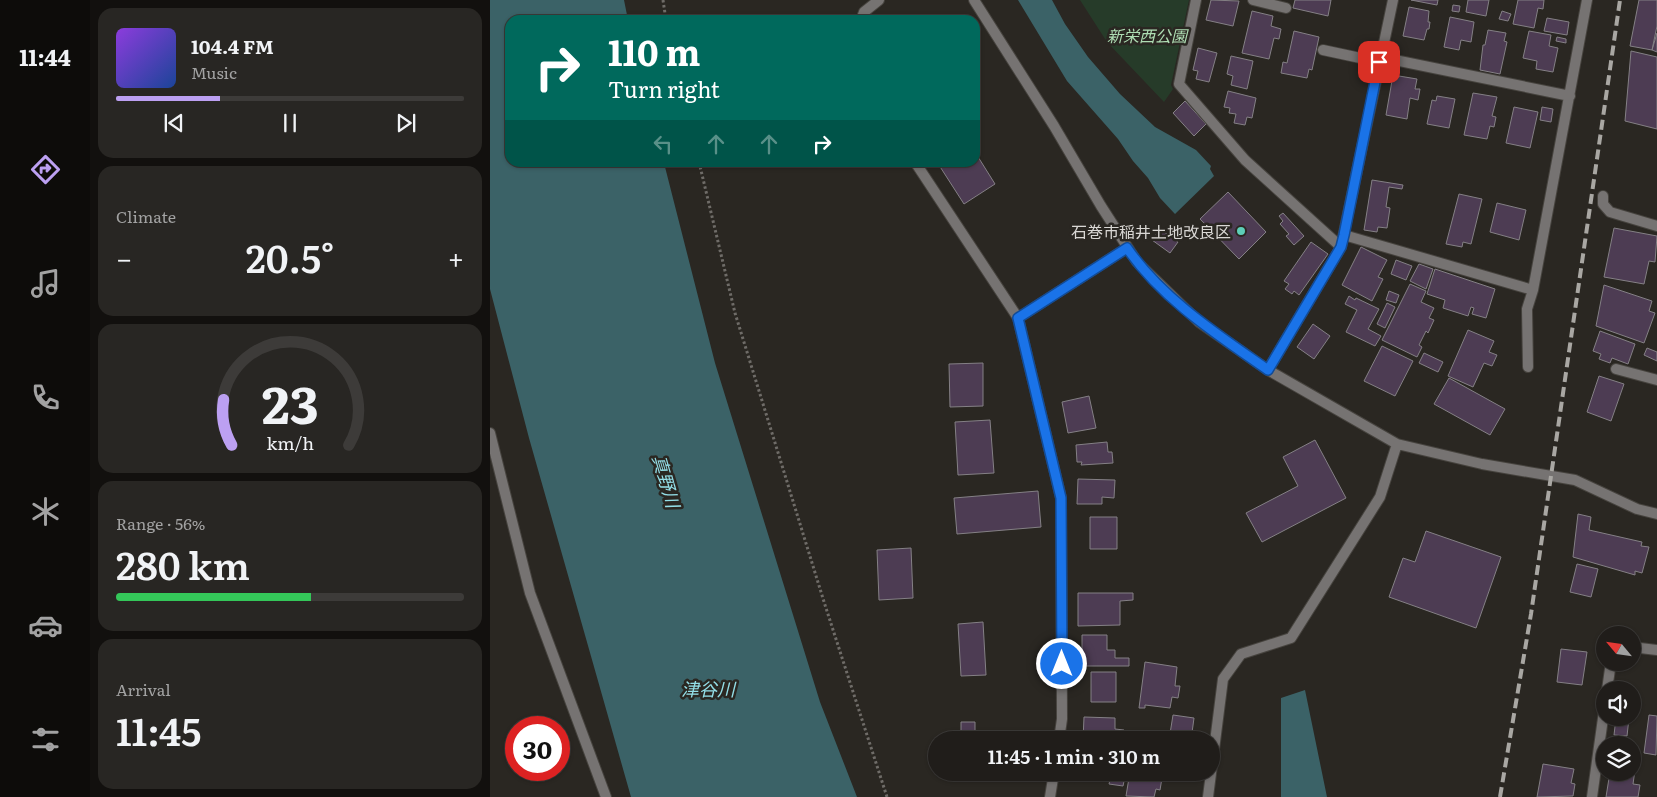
<!DOCTYPE html>
<html lang="en">
<head>
<meta charset="utf-8">
<style>
	body { margin:0; font-family:Literata,"Noto Sans JP",serif; background:#282623; color:#f1f3f6; height:100vh; display:flex; flex-direction:column; font-size:19px; white-space:nowrap }
	* { box-sizing:border-box; margin:0 }
	p { font-size:16px; color:#a2a2a2 }
	.icon { flex:none; width:28px; height:28px; fill:none; stroke:currentColor; stroke-width:2; stroke-linecap:round; stroke-linejoin:round }
	.map { position:relative; flex:1; overflow:hidden }
	.drawer { display:flex; flex-direction:column; gap:8px; padding:8px; background:#12100e; width:400px }
	.drawer>* { flex:none }
	.banner { position:absolute; left:15px; top:15px; width:475px; height:152px; border-radius:15px; box-shadow:0 1px 4px #0004,0 0 0 1px #3d3b39; background:#00695c; color:#fff; overflow:hidden }
	.needle { width:32px; rotate:299deg }
	.tools { position:absolute; left:1106px; top:626px; display:grid; gap:10px }
	.tools a { display:grid; place-items:center; width:45px; height:45px; border-radius:50%; background:#201d1a; box-shadow:0 1px 4px #0004,0 0 0 1px #3d3b39; font-size:25px }
	.speed { position:absolute; left:15px; top:716px; display:flex; gap:10px; font-size:25px; font-weight:700; text-align:center }
	.speed>* { display:grid; place-content:center; width:65px; height:65px; border-radius:50%; background:#201d1a; box-shadow:0 1px 4px #0004,0 0 0 1px #3d3b39; line-height:1 }
	.speed .limit { border:8px solid #d22; background:#fff; color:#111 }
	.pin { position:absolute; display:grid; place-items:center; width:42px; height:42px; color:#fff; margin:-21px; border-radius:10px; box-shadow:0 2px 8px #0006 }
	.me { position:absolute; width:55px; margin:-28px; rotate:0deg; stroke-linejoin:round; filter:drop-shadow(0 0 4px #0008) }
	.turn { display:flex; align-items:center; gap:18px; height:105px; padding:0 20px; font-size:22px }
	.turn .icon { width:65px; height:65px; stroke-width:2.5 }
	.turn b { display:block; font-size:35px; line-height:42px }
	.lanes { display:flex; align-items:center; height:48px; padding:0 20px; background:#0003; justify-content:center; gap:25px; direction:ltr }
	.lanes .off { opacity:.35 }
	.big { font-size:38px; font-weight:600; line-height:1.1 }
	.drawer .tile { flex:1; display:flex; flex-direction:column; justify-content:center; gap:8px; min-width:0; padding:0 18px; border-radius:15px; background:#282623 }
	.drawer .dial { align-items:center; gap:0 }
	.dial svg { height:130px; overflow:visible; fill:none; stroke:#3d3b39; stroke-width:7; stroke-linecap:round; text-anchor:middle }
	.dial text { fill:#f1f3f6; stroke:none }
	.song { display:flex; align-items:center; gap:15px }
	.cover { width:60px; height:60px; border-radius:8px; background:linear-gradient(135deg,hsl(270 70% 55%),hsl(220 70% 35%)) }
	.played { height:5px; border-radius:2px; background:linear-gradient(90deg,#bca0f2 30%,#3d3b39 30%) }
	.keys { display:flex; justify-content:space-around; direction:ltr }
	.heat { display:flex; justify-content:space-between; align-items:center; font-size:28px; direction:ltr }
	.charge { height:8px; border-radius:4px; background:linear-gradient(90deg,#34c759 56%,#3d3b39 0) }
	.trip { position:absolute; left:438px; top:731px; width:292px; height:50px; border-radius:25px; background:#201d1a; box-shadow:0 1px 4px #0004,0 0 0 1px #3d3b39; font-weight:600; line-height:50px; text-align:center }
	main { display:flex; flex:1; min-height:0 }
	.tab-bar { display:flex; flex-direction:column; width:90px; justify-content:space-around; align-items:center; background:#0d0c0a; color:#a2a2a2 }
	.tab-bar .icon { width:35px; height:35px }
	.tab-bar .current { color:#bca0f2 }
	.tab-bar b { font-size:22px; color:#f1f3f6 }
	.map>svg:first-child { display:block }
	.green { fill:#263b29 }
	.water { fill:#3b6267 }
	.building { fill:#4d3c53; stroke:#848085 }
	.lines { fill:none; stroke-linecap:round; stroke-linejoin:round }
	.lane-casing { stroke:#46433e; stroke-width:12 }
	.street-casing { stroke:#46433e; stroke-width:12 }
	.path { stroke:#6f6c68; stroke-width:3; stroke-dasharray:2.5 2.5; stroke-linecap:butt }
	.lane { stroke:#767372; stroke-width:10 }
	.street { stroke:#767372; stroke-width:10 }
	.rail { stroke:#a9a7a3; stroke-width:4; stroke-dasharray:10 5; stroke-linecap:butt }
	.route-casing { stroke:#114b97; stroke-width:12 }
	.route { stroke:#1a73e8; stroke-width:9 }
	.poi-dot { fill:#5dceb8; stroke:#2a2722; stroke-width:2 }
	.labels { text-anchor:middle; dominant-baseline:central; stroke-width:5; stroke-linejoin:round; paint-order:stroke }
	.park-label { font-size:16px; font-style:italic; fill:#aeddb3; stroke:#2a2722 }
	.poi-label { font-size:16px; fill:#d9d7d4; stroke:#2a2722; text-anchor:end }
	.water-label { font-size:18px; font-style:italic; fill:#93dee7; stroke:#2a2722 }
</style>
</head>
<body>
<main>
<nav class="tab-bar">
<b>11:44</b>
<svg class="icon current" aria-label="directions" viewBox="0 0 24 24"><path d="M12 3l9 9-9 9-9-9zM9 14v-3h6M13 9l2 2-2 2"/></svg>
<svg class="icon" aria-label="music" viewBox="0 0 24 24"><path d="M9 18V5l10-2v13"/><circle cx="6" cy="18" r="3"/><circle cx="16" cy="16" r="3"/></svg>
<svg class="icon" aria-label="phone" viewBox="0 0 24 24"><path d="M5 4h4l2 5-3 2q2 4 5 5l2-3 5 2v4C11 20 4 13 5 4z"/></svg>
<svg class="icon" aria-label="climate" viewBox="0 0 24 24"><path d="M12 3v18M4 7l16 10M4 17L20 7"/></svg>
<svg class="icon" aria-label="car" viewBox="0 0 24 24"><path d="M5 17H2v-5l4-1 3-4h7l3 4 3 1v5h-3M9 17h6M6 11h13"/><circle cx="7" cy="17" r="2"/><circle cx="17" cy="17" r="2"/></svg>
<svg class="icon" aria-label="filters" viewBox="0 0 24 24"><path d="M4 7h16M4 17h16"/><circle cx="9" cy="7" r="2"/><circle cx="15" cy="17" r="2"/></svg>
</nav>
<section class="drawer">
<div class="tile">
<div class="song"><i class="cover"></i><div><b>104.4 FM</b><p>Music</p></div></div>
<div class="played"></div>
<div class="keys"><svg class="icon" aria-label="previous" viewBox="0 0 24 24"><path d="M18 5L8 12l10 7zM5 5v14"/></svg><svg class="icon" aria-label="pause" viewBox="0 0 24 24"><path d="M8 5v14M16 5v14"/></svg><svg class="icon" aria-label="next" viewBox="0 0 24 24"><path d="M6 5l10 7-10 7zM19 5v14"/></svg></div>
</div>
<div class="tile"><p>Climate</p>
<div class="heat"><a>−</a><b class="big">20.5°</b><a>+</a></div>
</div>
<div class="tile dial"><svg viewBox="0 0 100 80">
<path d="M14 69A42 42 0 1 1 86 69"/>
<path d="M14 69A42 42 0 0 1 9 41" stroke="#bca0f2"/>
<text x="50" y="56" font-size="32" font-weight="700">23</text>
<text x="50" y="72" font-size="11">km/h</text>
</svg></div>
<div class="tile"><p>Range · 56%</p><b class="big">280 km</b><div class="charge"></div></div>
<div class="tile"><p>Arrival</p><b class="big">11:45</b></div>
</section>
<div class="map">
<svg width="1167" height="797" viewBox="0 0 1167 797">
	<rect width="100%" height="100%" fill="#2a2722"/>
	<path class="green" d="M590 0H699L681 85 683 89 674 102 617 42Z"/>
	<path class="water" d="M0 0H134L138 20H20V162L174 163 225 363 330 702 367 797H141L39 438 0 289Z
		M528 0H562L575 24 598 57 630 94 665 127 706 150 721 166 720 169 724 176 685 214 670 198 658 178 643 161 628 139 577 81Z
		M815 690 837 797H791V698Z"/>
	<path class="building" d="M721 0 749 1 743 26 716 20Z
		M805 0H841L838 16 803 8Z
		M921 0H948L947 5Z
		M978 0H999L996 16 976 12Z
		M1028 0H1054L1053 9 1048 8 1044 28 1023 24Z
		M1149 0H1167V26L1162 50 1140 46Z
		M963 5 970 6 969 12 962 11Z
		M919 7 939 11 938 22H940L939 29H937L934 40 913 36Z
		M762 11 783 16 781 26 791 29 789 39 784 38 779 59 752 53Z
		M1012 11 1021 14 1018 21 1009 19Z
		M960 17 984 22 981 42 971 40 969 50 954 47Z
		M1057 18 1079 22 1077 35 1054 31Z
		M998 30 1016 33 1014 41 1017 42 1010 74 990 70 993 45H995Z
		M804 31 829 37 822 70 819 69 817 78 791 73 793 62 797 63Z
		M1039 31 1061 35 1059 46 1068 48 1063 72 1046 69 1047 61 1033 58Z
		M1167 33V52L1162 50Z
		M1067 37 1076 39V43L1066 41Z
		M708 48 727 53 719 82 706 79 708 71 703 70Z
		M1141 51 1167 57V129L1135 121Z
		M741 56 763 61 757 89 741 85 743 76 737 74Z
		M903 75 927 79 925 89H930L928 100 920 98 917 119 896 115Z
		M738 91 766 98 762 118 757 117 755 125 744 123 746 114 739 113 740 108 734 107Z
		M983 93 1007 97 1002 116 1006 117 1004 127 1000 126 997 139 974 135Z
		M947 96 965 99 959 128 937 124 942 100 946 101Z
		M695 101 716 124 704 136 683 113Z
		M1024 107 1048 112 1040 148 1016 143Z
		M1052 107 1063 109 1061 122 1050 120Z
		M485 152 505 184 474 204 447 162H485Z
		M882 180 913 185 912 189 899 187 896 207 900 208 897 228 888 227 887 232 874 230Z
		M738 192 776 232 749 259 710 219Z
		M969 194 992 199 981 244 973 242 972 247 956 244Z
		M1007 203 1036 210 1029 240 1000 232Z
		M793 213 814 236 804 245 796 236 799 234 790 224 793 221 789 216Z
		M1124 228 1167 236 1165 262 1159 261 1154 284 1114 277Z
		M670 229 688 242 680 253 662 240Z
		M821 242 838 254 809 295 804 291 802 294 795 289 799 284 794 281Z
		M871 247 897 260 888 277 893 279 882 301 852 285Z
		M906 260 922 266 916 280 901 274Z
		M929 264 943 269 936 289 920 281Z
		M945 269 1005 289 996 318 982 314 984 308 981 307 978 316 953 308 955 300 937 294Z
		M920 284 936 291 931 302 944 308 939 318 944 320 938 333 936 331 929 345 932 347 927 357 892 340Z
		M1114 285 1162 301 1159 311 1165 313 1154 343 1106 326Z
		M899 291 909 295 906 303 896 300Z
		M859 296 865 300 866 298 889 309 878 329 891 336 885 346 856 332 867 310 855 304Z
		M897 303 905 307 895 328 887 324Z
		M823 324 840 336 824 359 807 347Z
		M978 330 1004 341 999 352 1007 355 1002 366 994 363 983 387 958 376Z
		M1110 331 1145 344 1138 364 1122 358 1120 363 1109 359 1111 354 1103 351Z
		M892 346 923 361 905 396 874 381Z
		M1157 348 1167 352V361L1154 355Z
		M934 353 953 362 948 372 929 363Z
		M493 363V406L460 407 459 364Z
		M1109 376 1134 384 1121 421 1097 412Z
		M959 378 1015 409 1000 435 944 404Z
		M599 396 606 428 578 433 572 402Z
		M500 420 504 473 468 475 465 422Z
		M825 440 856 498 772 542 756 513 808 486 793 457Z
		M617 442 618 452H622L623 463 591 465 592 462H587L586 445Z
		M588 479 625 480 624 498 612 497V504H587Z
		M548 491 551 527 467 534 464 498Z
		M1088 514 1101 517 1099 530 1152 542 1151 546 1159 547 1152 573 1145 571V575L1083 557Z
		M600 517H627V549H600Z
		M936 531 1011 557 986 628 899 597 913 558 925 562Z
		M421 548 423 598 389 600 387 550Z
		M1087 564 1108 569 1101 597 1080 592Z
		M588 593H643V600L630 601V625L588 626Z
		M493 622 496 675 471 676 468 624Z
		M592 635H617V650H625V658H639V666H592Z
		M1071 649 1097 652 1092 685 1067 682Z
		M655 662 687 667 685 686H690L688 698 682 697 680 708 655 705V708H649Z
		M601 672H626V702H601Z
		M683 715 704 718 701 740H679Z
		M1159 715 1167 716 1166 755 1154 753Z
		M594 717 625 718V729L634 730 633 740H593Z
		M1126 718H1139L1137 736 1124 735Z
		M471 722H485V740H471Z
		M1053 764 1084 769 1081 783 1085 784 1083 796 1047 797Z
		M1142 769 1145 770 1143 784 1150 785 1148 797H1116L1120 772H1142Z
		M622 772H636L633 786 619 784Z
		M640 772H673L670 790 666 789 664 797 636 796Z"/>
	<g class="lines">
		<defs>
			<path id="lane" d="M763 0 796 8
				M833 50 889 62
				M1113 196V204L1120 212 1167 226
				M1126 369 1167 380"/>
			<path id="street" d="M484 0 564 126 611 206 647 262 709 322 778 370 907 444 992 464 1085 480 1147 509 1167 514
				M706 0 689 84 755 160 851 247
				M371 20 374 12 389 0
				M890 57 1080 96
				M425 162 528 318 571 498 572 719 569 740
				M854 235 1043 290
				M528 318 637 248
				M1038 367 1037 309 1043 290 1097 0
				M778 370 851 247 903 0
				M0 433 40 593 116 797
				M1142 647 1167 650
				M1117 690 1121 662
				M560 797 564 772
				M718 797 733 679 751 654 801 638 890 497 907 444
				M1102 797 1115 704"/>
		</defs>
		<use href="#lane" class="lane-casing"/>
		<use href="#street" class="street-casing"/>
		<path class="path" d="M173 0 176 20
			M209 162 245 313 335 605 397 797"/>
		<use href="#lane" class="lane"/>
		<use href="#street" class="street"/>
		<path class="rail" d="M1010 797 1041 614 1130 0"/>
	</g>
	<g class="lines">
		<defs>
			<path id="route" d="M572 664 571 498 528 318 637 248C672 299 728 335 778 370L851 247 854 235 889 62"/>
		</defs>
		<use href="#route" class="route-casing"/>
		<use href="#route" class="route"/>
	</g>
	<circle class="poi-dot" cx="751" cy="231" r="5"/>
	<g class="labels">
		<g class="park-label">
			<text x="657" y="35">新栄西公園</text>
		</g>
		<g class="poi-label">
			<text x="741" y="231">石巻市稲井土地改良区</text>
		</g>
		<g class="water-label">
			<text transform="translate(177 481) rotate(74)">真野川</text>
			<text x="218" y="688">津谷川</text>
		</g>
	</g>
</svg>
<div class="tools">
<a><svg class="needle" viewBox="-14 -14 28 28"><path d="M0-13l5 13h-10z" fill="#e53935"/><path d="M0 13l5-13h-10z" fill="#a2a2a2"/></svg></a>
<a><svg class="icon" aria-label="sound" viewBox="0 0 24 24"><path d="M4 9h4l5-4v14l-5-4H4zM17 9q2 3 0 6"/></svg></a>
<a><svg class="icon" aria-label="layers" viewBox="0 0 24 24"><path d="M12 4l9 5-9 5-9-5zM3 14l9 5 9-5"/></svg></a>
</div>
<div class="speed"><div class="limit">30</div></div>
<div class="pin" style="left:889px;top:62px;background:#d93025"><svg class="icon" aria-label="arrive" viewBox="0 0 24 24"><path d="M6 21V4h12l-3 4 3 4H6"/></svg></div>
<svg class="me" style="left:572px;top:664px" viewBox="-20 -20 40 40"><circle r="17" fill="#1a73e8" stroke="#fff" stroke-width="3"/><path d="M0-11L8 9 0 5-8 9z" fill="#fff"/></svg>
<div class="trip">11:45 · 1 min · 310 m</div>
<div class="banner">
<div class="turn"><svg class="icon" aria-label="right" viewBox="0 0 24 24"><path d="M7 20v-9h11M14 6l5 5-5 5"/></svg><div><b>110 m</b>Turn right</div></div>
<div class="lanes"><svg class="icon off" aria-label="left" viewBox="0 0 24 24"><path d="M17 20v-9H6M10 6l-5 5 5 5"/></svg><svg class="icon off" aria-label="ahead" viewBox="0 0 24 24"><path d="M12 20V5M6 11l6-6 6 6"/></svg><svg class="icon off" aria-label="ahead" viewBox="0 0 24 24"><path d="M12 20V5M6 11l6-6 6 6"/></svg><svg class="icon" aria-label="right" viewBox="0 0 24 24"><path d="M7 20v-9h11M14 6l5 5-5 5"/></svg></div>
</div>
</div>
</main>
</body>
</html>
